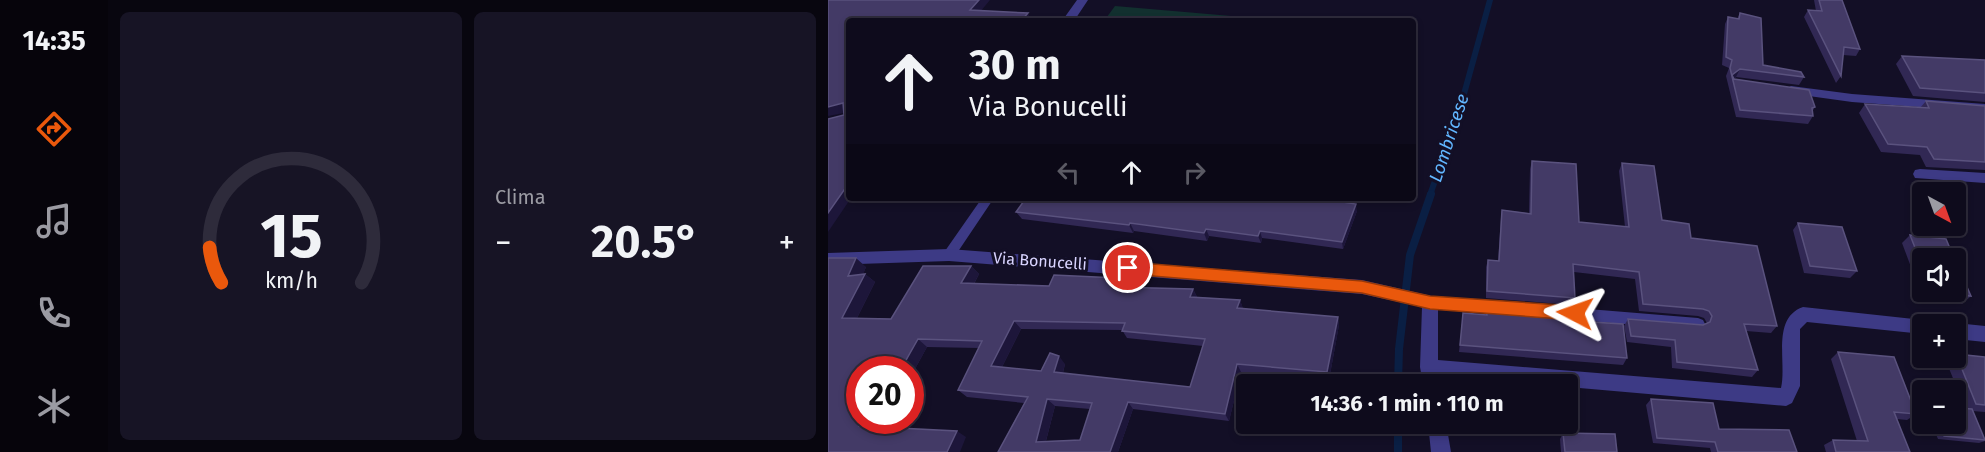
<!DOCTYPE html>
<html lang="it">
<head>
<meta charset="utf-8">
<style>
	body { margin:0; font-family:"Fira Sans",sans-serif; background:#171425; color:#f1f3f6; height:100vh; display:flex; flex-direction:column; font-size:22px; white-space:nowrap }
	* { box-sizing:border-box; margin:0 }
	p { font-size:20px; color:#9b9ba3 }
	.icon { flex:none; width:33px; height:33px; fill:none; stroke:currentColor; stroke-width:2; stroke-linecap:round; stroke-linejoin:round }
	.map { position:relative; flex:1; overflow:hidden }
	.side { display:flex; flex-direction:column; gap:12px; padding:12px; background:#08060f; width:720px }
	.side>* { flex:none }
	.banner { position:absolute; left:18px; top:18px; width:570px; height:183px; border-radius:6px; box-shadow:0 3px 9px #0003,0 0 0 2px #2e2b3b; background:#0e0b1c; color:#f1f3f6; overflow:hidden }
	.needle { width:39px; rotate:139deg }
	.tools { position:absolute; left:1084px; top:182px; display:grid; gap:12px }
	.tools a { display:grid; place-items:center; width:54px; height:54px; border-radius:6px; background:#0e0b1c; box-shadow:0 3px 9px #0003,0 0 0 2px #2e2b3b; font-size:30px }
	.speed { position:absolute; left:18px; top:356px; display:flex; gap:12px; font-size:30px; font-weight:700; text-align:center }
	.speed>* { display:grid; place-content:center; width:78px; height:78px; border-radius:50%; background:#0e0b1c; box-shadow:0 3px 9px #0003,0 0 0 2px #2e2b3b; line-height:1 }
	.speed .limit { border:9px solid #d22; background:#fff; color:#111 }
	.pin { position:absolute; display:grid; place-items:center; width:51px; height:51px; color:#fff; margin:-26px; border:3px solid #fff; border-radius:50%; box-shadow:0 2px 6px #0007 }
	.me { position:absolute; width:66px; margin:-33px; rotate:274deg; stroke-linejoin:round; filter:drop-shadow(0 0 4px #0008) }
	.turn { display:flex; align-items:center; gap:21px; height:126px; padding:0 24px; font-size:27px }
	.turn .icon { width:78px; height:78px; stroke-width:2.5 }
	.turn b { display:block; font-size:42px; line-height:51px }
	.lanes { display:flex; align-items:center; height:57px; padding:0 24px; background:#0003; justify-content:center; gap:30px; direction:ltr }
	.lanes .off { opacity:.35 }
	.big { font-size:45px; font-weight:700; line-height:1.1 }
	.side .card { flex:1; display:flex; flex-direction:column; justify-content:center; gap:9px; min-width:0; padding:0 21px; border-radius:9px; background:#171425 }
	.side .dial { align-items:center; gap:0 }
	.dial svg { height:156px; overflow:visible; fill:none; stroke:#2e2b3b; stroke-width:7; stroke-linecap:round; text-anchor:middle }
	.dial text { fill:#f1f3f6; stroke:none }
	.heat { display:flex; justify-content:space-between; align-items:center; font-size:33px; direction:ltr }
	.side .tiles { flex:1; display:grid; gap:12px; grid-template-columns:repeat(2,1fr) }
	.trip { position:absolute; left:408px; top:374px; width:342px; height:60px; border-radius:6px; background:#0e0b1c; box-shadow:0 3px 9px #0003,0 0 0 2px #2e2b3b; font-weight:700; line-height:60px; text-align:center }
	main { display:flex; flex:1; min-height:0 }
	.menu { display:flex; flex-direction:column; width:108px; justify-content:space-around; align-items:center; background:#06040b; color:#9b9ba3 }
	.menu .icon { width:42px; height:42px }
	.menu .active { color:#ea580c }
	.menu b { font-size:27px; color:#f1f3f6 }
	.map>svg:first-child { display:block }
	.green { fill:#12302f }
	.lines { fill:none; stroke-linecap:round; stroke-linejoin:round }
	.stream-far1 { stroke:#0a1f44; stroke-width:6 }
	.stream { stroke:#0a1f44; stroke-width:8 }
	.service { fill:#3d3a85; fill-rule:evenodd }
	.minor { fill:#3d3a85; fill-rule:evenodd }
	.wall { fill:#312854; fill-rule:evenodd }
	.shaded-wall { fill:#1d163a }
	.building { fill:#433a66; stroke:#5a527e; stroke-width:1.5; fill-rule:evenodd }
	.route { fill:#ea580c; stroke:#983908; stroke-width:1.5 }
	.labels { text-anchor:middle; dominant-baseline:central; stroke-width:6; stroke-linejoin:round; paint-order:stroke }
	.street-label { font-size:16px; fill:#d9d4ff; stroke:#130f26 }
	.water-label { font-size:18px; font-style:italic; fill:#62b6ff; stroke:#130f26 }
</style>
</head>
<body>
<main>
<nav class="menu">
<b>14:35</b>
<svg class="icon active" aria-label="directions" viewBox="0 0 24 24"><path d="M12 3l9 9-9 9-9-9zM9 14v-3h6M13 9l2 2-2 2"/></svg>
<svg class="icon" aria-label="music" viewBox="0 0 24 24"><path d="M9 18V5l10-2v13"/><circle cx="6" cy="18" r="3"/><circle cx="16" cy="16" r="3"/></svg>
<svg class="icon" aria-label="phone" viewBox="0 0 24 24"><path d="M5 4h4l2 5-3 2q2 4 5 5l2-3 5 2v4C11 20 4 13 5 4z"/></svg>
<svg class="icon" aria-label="climate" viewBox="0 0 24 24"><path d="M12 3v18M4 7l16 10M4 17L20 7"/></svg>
</nav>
<section class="side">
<div class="tiles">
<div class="card dial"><svg viewBox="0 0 100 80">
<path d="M14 69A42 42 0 1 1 86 69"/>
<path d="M14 69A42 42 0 0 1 8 51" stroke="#ea580c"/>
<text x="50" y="56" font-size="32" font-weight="700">15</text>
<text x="50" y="72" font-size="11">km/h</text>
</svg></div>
<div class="card"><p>Clima</p>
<div class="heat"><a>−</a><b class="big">20.5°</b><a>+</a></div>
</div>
</div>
</section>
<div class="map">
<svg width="1157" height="452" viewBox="0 0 1157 452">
	<rect width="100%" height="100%" fill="#130f26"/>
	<path class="green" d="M287 6 460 21H276Z"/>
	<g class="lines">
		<path class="stream-far1" d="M602 195 631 112 662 0"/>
		<path class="stream" d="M570 384 571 349 582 255 603 194
			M570 423V452"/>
		<path class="service" d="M154 198H166L125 259H117L115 255 117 251Z
			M602 296 870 318 875 320 877 324 875 328 870 330 602 308 597 306 595 302 597 298Z"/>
		<path class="minor" d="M249 0H260L246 21H234Z
			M963 86 1024 94 1157 104V112L1024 102 959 93 957 90Z
			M1092 169 1157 173V183L1087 178 1085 174 1087 170Z
			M121 249 534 280 608 297 610 302V360L953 388C959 363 943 318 975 307L1095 320 1102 324H1095V334L979 322 972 329V386L964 403 958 406 740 387V384H705L612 376 613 384H595L592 367 594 307 534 294 121 261 0 265V253Z
			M1128 323 1157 326V342L1128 339Z
			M600 423H618L623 452H603Z"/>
	</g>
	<path class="wall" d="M986 0H1014L1032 49 1028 56 1015 55 1013 76 1008 83 976 17 980 10 988 11Z
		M912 13 935 65 976 77 971 85 908 77 906 79 987 107 984 112 985 116 980 124 908 117 898 76 901 68 894 65 897 24 900 17 909 19Z
		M1074 56 1157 60V102L1085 96 1068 64Z
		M1098 101 1157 106V170L1098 167 1092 155 1053 152 1031 113 1037 104 1092 108Z
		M704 161 751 222 797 227 791 171 794 163 834 220 863 238 949 326 943 333 918 331 930 370 924 377 844 368 843 347 799 342 796 326 800 319 875 325 879 323 876 318 870 316 811 311 807 279 746 272 747 298 744 305 658 298V267L660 260 670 261 673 217 674 210 701 213 702 169Z
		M529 211 515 249 434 238 433 243 381 236 379 241 306 231 305 233 194 219 188 212Z
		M970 223 1029 271 1022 278 976 273 965 230Z
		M1082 235 1095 258V291H1128L1143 296 1134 304 1095 299 1074 243Z
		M0 258 38 267 35 274H37L47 282 29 318 63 319 143 266 151 274 146 284 221 286 289 278 294 287V288L365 289 369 297 412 300 415 309 510 317 511 325 501 380 413 372 401 421 305 409 290 452H170L196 403 139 397 130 390 151 348 99 347 82 378V369H32L46 427 138 437 0 452ZM193 329 294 330 299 338 375 346 362 387 235 373 237 364 213 371 174 367ZM227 406 262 409 252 440 218 441Z
		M659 307 748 321 799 358 795 365 631 352 635 313 658 315Z
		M1010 352 1088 414 1079 420 1069 419 1082 452H998L996 445 1005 440 1029 441 1003 359Z
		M1128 354 1157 357V412L1144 411 1157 441 1151 443 1110 439 1103 423H1128L1137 408 1118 361 1124 357H1128Z
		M823 399 891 429 969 452H883L882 448 825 443 818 405Z
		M735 433 789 452H733L732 439Z"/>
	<path class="shaded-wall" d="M151 0H162L147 18 142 10Z
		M200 13 203 21H193Z
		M912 69 908 77 905 79 904 75Z
		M15 103 21 112 0 116V107Z
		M21 183V198H23L0 232V213Z
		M528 204 529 211 515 249 514 242Z
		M302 223 306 231 305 233 301 225Z
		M378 229 381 236 379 241 376 233Z
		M432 231 434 238 433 243 430 236Z
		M28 258 38 267 31 284 20 276Z
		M143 266 151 274 142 291 133 283Z
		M37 274 47 282 25 326 14 318Z
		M289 278 294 287 290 296 285 287Z
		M365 289 369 297H362Z
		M412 300 415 308 413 316 409 308Z
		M510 317 511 325 501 380 499 372Z
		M186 321 193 329 171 373 163 366Z
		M90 339 99 347 82 378V369H73Z
		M231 356 237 364 233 380 226 372Z
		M409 364 413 372 401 421 397 414Z
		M219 399 227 406 216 448 208 442Z
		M300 402 305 409 290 452H282Z
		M34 420H50L42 433 31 426Z
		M129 431 138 437 132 452H119Z"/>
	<path class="building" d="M0 0H151L142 10 200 13 193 21H21V183L0 213V119L16 115 15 103 0 107Z
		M991 0H1014L1032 49 1016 47 1013 76 980 10 994 11Z
		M912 13 933 18 935 65 973 72 976 77 912 69 904 75 906 79 981 90 987 107 984 108 985 116 912 110 902 68 904 60 898 57 900 17 911 19Z
		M1074 56 1157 60V93L1092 88Z
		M1098 101 1157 106V162L1106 159 1099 147 1060 144 1037 104 1101 108Z
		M704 161 748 164 751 222 801 227 794 163 826 166 834 220 861 224 863 238 929 246 949 326 916 324 930 370 849 362 847 340 803 336 800 319 875 325 882 322 884 316 881 311 875 309 815 304 811 272 745 264 747 298 659 291 660 260 671 261 674 210 703 214Z
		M198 198H488L528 204 514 242 432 231 430 236 378 229 376 233 302 223 301 225 188 212Z
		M970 223 1014 227 1029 271 982 266Z
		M1082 235 1118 239 1126 258H1095V268Z
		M0 258H28L20 276 37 274 14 318 63 319 95 266H143L133 283 221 286 226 275 289 278 285 287 365 289 362 297 412 300 409 308 510 317 499 372 409 364 397 414 300 402 282 452H170L200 397 130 390 154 341 90 339 73 369H32V420H34L31 426 129 431 119 452H0ZM186 321 297 323 294 331 377 339 362 387 226 372 231 356 222 353 213 371 163 366ZM219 399 264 403 252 440 208 442Z
		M1128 262 1143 296 1104 292V291H1128Z
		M659 307 748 315V321L795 324 799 358 632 345 635 313 659 315Z
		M1010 352 1066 357 1088 414 1066 412 1082 452H1008L1005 440 1040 441Z
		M1128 354 1157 357V405L1148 404Z
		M823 399 885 403 891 429 961 430 969 452H890L887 442 829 438Z
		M1128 408 1144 409 1157 440 1116 436 1110 423H1128Z
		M735 433 787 434 789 452H737Z"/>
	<path class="route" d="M300 262 534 281 602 296 747 306 752 308 754 313 752 318 747 320 602 309 534 293 300 274 295 272 293 268 295 263Z"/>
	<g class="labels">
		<g class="street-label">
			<text transform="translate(212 261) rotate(4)">Via Bonucelli</text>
		</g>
		<g class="water-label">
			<text transform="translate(621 138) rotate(-72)">Lombricese</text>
		</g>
	</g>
</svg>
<div class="tools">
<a><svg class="needle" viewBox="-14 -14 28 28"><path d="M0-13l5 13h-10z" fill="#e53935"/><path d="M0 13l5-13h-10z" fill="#9b9ba3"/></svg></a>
<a><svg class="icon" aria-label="sound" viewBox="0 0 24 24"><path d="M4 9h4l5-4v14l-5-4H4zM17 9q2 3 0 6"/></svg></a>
<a>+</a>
<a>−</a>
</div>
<div class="speed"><div class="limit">20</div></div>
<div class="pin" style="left:300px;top:268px;background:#d93025"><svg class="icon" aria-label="arrive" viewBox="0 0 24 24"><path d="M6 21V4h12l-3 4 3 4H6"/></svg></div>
<svg class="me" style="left:747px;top:313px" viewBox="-20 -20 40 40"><path d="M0-17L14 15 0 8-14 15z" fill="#ea580c" stroke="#fff" stroke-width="4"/></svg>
<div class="trip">14:36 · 1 min · 110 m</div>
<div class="banner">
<div class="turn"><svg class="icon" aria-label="ahead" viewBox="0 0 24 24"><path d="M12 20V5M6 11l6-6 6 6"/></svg><div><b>30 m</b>Via Bonucelli</div></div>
<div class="lanes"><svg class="icon off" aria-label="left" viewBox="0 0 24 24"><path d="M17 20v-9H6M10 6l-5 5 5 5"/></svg><svg class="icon" aria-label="ahead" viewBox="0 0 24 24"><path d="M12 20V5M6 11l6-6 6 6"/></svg><svg class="icon off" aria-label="right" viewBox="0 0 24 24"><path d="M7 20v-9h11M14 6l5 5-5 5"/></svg></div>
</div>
</div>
</main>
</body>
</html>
